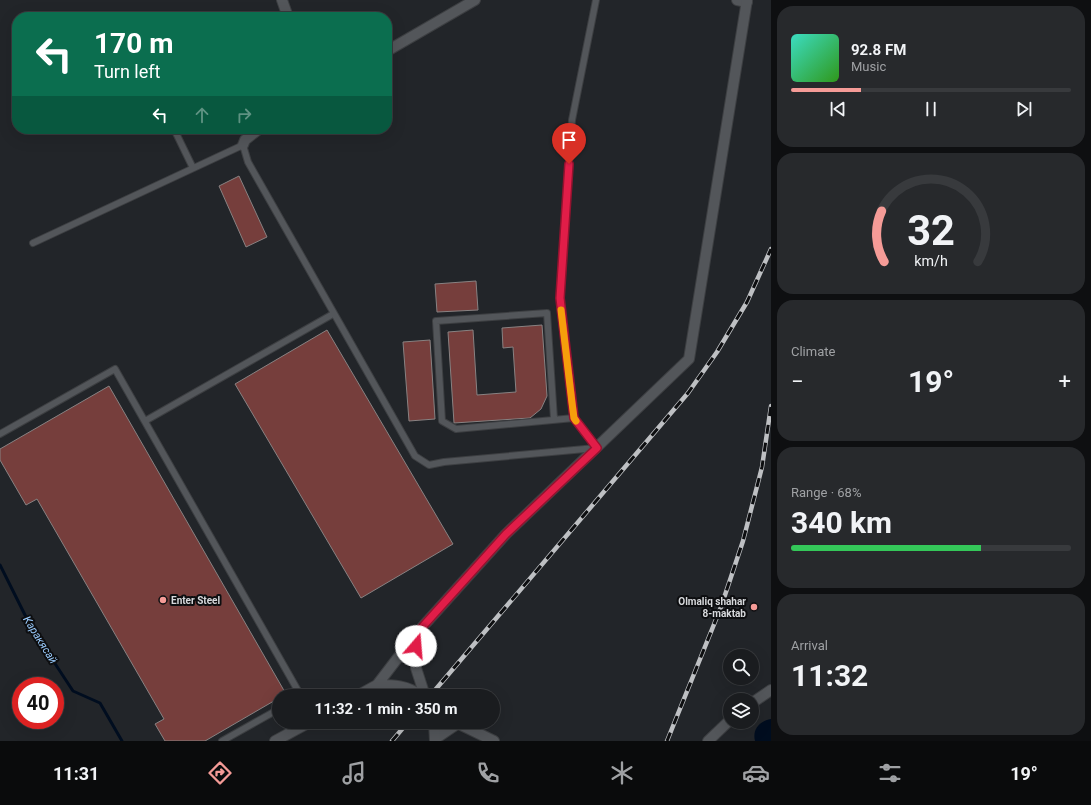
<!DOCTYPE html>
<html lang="en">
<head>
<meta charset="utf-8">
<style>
	body { margin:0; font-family:Roboto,sans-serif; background:#27292c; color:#f1f3f6; height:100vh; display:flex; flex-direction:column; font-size:15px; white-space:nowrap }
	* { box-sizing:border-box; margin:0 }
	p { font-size:13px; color:#9fa1a4 }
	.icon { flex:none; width:22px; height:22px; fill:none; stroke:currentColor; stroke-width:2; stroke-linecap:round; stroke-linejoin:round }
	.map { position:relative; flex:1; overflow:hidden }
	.details { display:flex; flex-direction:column; gap:6px; padding:6px; background:#0e0f11; width:320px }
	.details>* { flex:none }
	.hud { position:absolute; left:12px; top:12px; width:380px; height:122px; border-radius:16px; box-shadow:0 4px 16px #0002,0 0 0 1px #383a3d; background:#0b6e4f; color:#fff; overflow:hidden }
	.buttons { position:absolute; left:723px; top:649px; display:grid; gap:8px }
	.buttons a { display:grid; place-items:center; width:36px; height:36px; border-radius:50%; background:#1a1c1f; box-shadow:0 4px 16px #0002,0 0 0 1px #383a3d; font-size:20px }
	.speed { position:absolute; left:12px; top:677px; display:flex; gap:8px; font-size:20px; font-weight:700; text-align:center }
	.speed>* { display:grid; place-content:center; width:52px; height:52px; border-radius:50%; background:#1a1c1f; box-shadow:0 4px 16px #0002,0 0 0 1px #383a3d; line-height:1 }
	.speed .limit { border:6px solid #d22; background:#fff; color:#111 }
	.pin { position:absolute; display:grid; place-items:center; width:34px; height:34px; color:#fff; margin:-41px -17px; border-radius:50% 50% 50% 0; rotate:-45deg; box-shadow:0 0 4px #0007 }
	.pin .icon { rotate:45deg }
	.me { position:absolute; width:44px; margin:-22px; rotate:18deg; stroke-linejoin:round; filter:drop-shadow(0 0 3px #0008) }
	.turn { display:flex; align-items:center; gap:14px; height:84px; padding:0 16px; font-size:18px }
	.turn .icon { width:52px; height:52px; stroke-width:2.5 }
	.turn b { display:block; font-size:28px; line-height:34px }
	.lanes { display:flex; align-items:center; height:38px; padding:0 16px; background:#0003; justify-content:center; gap:20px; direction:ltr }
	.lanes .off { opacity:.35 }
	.big { font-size:30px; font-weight:700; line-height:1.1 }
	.details .card { flex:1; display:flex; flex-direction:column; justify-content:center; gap:6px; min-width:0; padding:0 14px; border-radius:16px; background:#27292c }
	.details .dial { align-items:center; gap:0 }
	.dial svg { height:104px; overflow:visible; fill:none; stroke:#383a3d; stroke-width:7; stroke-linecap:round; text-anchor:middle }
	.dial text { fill:#f1f3f6; stroke:none }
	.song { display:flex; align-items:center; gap:12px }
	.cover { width:48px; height:48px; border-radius:6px; background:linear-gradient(135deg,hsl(170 70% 55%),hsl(110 70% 35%)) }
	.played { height:4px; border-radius:2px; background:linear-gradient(90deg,#f59b97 25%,#383a3d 25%) }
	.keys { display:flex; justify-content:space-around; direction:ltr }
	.heat { display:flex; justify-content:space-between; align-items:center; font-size:22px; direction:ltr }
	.charge { height:6px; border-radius:3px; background:linear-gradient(90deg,#34c759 68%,#383a3d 0) }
	.trip { position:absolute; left:272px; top:689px; width:228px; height:40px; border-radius:20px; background:#1a1c1f; box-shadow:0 4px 16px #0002,0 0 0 1px #383a3d; font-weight:700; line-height:40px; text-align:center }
	.tabs { display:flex; height:64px; justify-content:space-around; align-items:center; background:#0a0b0c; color:#9fa1a4 }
	.tabs .icon { width:28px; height:28px }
	.tabs .active { color:#f59b97 }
	.tabs b { font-size:18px; color:#f1f3f6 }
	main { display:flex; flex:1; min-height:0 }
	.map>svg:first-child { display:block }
	.water { fill:#000d1f }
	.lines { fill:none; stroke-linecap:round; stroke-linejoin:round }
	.stream { stroke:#000d1f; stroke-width:3 }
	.building { fill:#763e3c; stroke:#888282 }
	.lane-casing { stroke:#3d3f42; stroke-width:8 }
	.street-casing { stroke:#3d3f42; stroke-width:12 }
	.secondary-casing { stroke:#3d3f42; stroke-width:12 }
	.lane { stroke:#53565a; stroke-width:6 }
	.street { stroke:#53565a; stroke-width:10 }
	.secondary { stroke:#53565a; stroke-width:10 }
	.rail-casing { stroke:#bec0c3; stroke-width:4.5 }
	.rail { stroke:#0d0e10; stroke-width:3; stroke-dasharray:9; stroke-linecap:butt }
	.route-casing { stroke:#92132f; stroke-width:10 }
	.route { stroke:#e11d48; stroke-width:7 }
	.slow { stroke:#f59e0b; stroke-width:7 }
	.poi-dot { fill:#f59b97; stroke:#0d0e10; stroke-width:1.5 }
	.labels { text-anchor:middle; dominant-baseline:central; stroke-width:4; stroke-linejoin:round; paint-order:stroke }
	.poi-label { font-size:10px; font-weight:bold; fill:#d7d9dc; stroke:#0d0e10; text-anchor:start }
	.water-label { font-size:11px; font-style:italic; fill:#9bcdff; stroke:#0d0e10 }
</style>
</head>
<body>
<main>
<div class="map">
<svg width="771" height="741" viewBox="0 0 771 741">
	<rect width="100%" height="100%" fill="#222529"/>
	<path class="water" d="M771 719V741H755C752 729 760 721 771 719Z"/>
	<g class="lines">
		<path class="stream" d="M0 565 31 627 73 691 100 703 122 741"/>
	</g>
	<path class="building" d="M239 176 267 237 246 247 219 186Z
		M476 281 478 310 437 312 435 284Z
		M542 325 547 396 541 409 530 418 454 423 448 332 473 330 477 395 516 392 513 347 503 348 502 328Z
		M327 330 453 544 361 598 235 384Z
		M430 340 435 419 409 421 403 342Z
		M109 386 286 694 279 696V698L205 741H165L155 724 164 719 37 499 26 505 0 460V449Z"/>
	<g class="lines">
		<defs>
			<path id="lane" d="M596 0 572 120 560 298 574 418 597 448
				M174 129 193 168
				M33 243 243 145 248 162 415 456 429 465 444 462 596 448
				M554 419 547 313 436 321 442 421 456 429 574 418
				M145 421 333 314
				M0 434 115 369 301 696
				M222 741 279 709"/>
			<path id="street" d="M282 0 288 17
				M737 0 747 2
				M387 51 475 0
				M243 145 245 140 259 129
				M377 685C393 685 408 685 421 696
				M357 696 377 685 416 634
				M752 703 771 690
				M455 722 494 741
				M435 739 457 724
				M275 741 310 722
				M708 741 730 720"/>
			<path id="secondary" d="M425 696 416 668V634L506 534 689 359 747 0
				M434 722 435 741"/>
		</defs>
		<use href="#lane" class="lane-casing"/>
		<use href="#street" class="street-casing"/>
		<use href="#secondary" class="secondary-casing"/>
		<use href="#lane" class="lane"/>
		<use href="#street" class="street"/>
		<use href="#secondary" class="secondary"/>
		<defs>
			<path id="rail" d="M430 696 688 393 717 352 747 302 771 249
				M392 741 408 722
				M667 741 721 607 743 541 762 467 771 406"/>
		</defs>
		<use href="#rail" class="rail-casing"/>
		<use href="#rail" class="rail"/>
	</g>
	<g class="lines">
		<defs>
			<path id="route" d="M416 646V634L506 534 597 448 574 418 560 298 569 164"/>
		</defs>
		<use href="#route" class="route-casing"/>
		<use href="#route" class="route"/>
		<path class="slow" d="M561 310 572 403 574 418 576 421"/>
	</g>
	<g class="poi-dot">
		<circle cx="163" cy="600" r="4"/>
		<circle cx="754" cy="607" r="4"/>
	</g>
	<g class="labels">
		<g class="poi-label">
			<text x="171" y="600">Enter Steel</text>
			<text x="746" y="601" text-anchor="end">Olmaliq shahar<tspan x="746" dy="12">8-maktab</tspan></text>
		</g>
		<g class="water-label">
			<text transform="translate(40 640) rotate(58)">Каракясай</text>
		</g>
	</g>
</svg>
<div class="buttons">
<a><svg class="icon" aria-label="search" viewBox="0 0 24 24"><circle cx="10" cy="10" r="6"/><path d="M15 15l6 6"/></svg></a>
<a><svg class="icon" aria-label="layers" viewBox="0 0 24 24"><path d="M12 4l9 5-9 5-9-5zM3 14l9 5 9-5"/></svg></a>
</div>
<div class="speed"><div class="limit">40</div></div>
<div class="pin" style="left:569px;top:164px;background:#d93025"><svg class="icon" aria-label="arrive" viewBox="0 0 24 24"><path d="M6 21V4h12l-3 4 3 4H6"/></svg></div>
<svg class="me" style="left:416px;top:646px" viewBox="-20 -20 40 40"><circle r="19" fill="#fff"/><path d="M0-13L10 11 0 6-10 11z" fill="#e11d48"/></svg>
<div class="trip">11:32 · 1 min · 350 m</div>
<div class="hud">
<div class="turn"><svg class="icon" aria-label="left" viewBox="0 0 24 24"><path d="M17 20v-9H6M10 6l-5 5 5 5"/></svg><div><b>170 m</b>Turn left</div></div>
<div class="lanes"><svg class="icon" aria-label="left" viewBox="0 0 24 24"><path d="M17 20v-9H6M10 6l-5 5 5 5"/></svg><svg class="icon off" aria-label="ahead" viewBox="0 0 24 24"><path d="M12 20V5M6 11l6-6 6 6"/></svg><svg class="icon off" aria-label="right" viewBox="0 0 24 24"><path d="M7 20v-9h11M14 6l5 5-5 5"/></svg></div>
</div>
</div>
<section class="details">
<div class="card">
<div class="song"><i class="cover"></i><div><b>92.8 FM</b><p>Music</p></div></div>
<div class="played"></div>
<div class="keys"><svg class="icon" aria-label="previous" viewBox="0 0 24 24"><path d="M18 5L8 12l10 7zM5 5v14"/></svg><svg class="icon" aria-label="pause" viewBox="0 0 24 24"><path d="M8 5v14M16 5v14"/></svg><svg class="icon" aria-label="next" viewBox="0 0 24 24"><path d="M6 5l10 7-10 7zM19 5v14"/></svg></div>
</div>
<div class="card dial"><svg viewBox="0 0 100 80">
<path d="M14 69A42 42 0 1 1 86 69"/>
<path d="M14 69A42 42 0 0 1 12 30" stroke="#f59b97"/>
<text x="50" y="56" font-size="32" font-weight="700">32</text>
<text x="50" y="72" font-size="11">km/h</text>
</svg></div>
<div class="card"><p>Climate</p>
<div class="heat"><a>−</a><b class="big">19°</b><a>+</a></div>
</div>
<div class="card"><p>Range · 68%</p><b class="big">340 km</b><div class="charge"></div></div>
<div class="card"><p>Arrival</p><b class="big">11:32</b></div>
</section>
</main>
<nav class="tabs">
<b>11:31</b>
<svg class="icon active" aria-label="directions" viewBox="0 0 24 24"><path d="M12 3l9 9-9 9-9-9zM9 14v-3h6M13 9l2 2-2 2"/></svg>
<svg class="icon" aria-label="music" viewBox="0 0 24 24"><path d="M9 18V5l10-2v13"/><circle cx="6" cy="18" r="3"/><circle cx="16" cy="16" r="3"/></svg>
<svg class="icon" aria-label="phone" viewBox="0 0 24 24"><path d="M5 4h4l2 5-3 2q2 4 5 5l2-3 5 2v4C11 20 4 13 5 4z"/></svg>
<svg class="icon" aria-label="climate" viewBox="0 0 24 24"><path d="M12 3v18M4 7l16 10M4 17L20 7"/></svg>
<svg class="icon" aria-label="car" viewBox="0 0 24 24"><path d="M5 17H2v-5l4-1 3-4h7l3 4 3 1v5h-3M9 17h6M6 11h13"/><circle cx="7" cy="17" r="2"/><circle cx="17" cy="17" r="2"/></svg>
<svg class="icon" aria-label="filters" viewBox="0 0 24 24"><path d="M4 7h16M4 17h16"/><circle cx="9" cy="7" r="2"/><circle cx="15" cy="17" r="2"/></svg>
<b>19°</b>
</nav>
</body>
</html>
